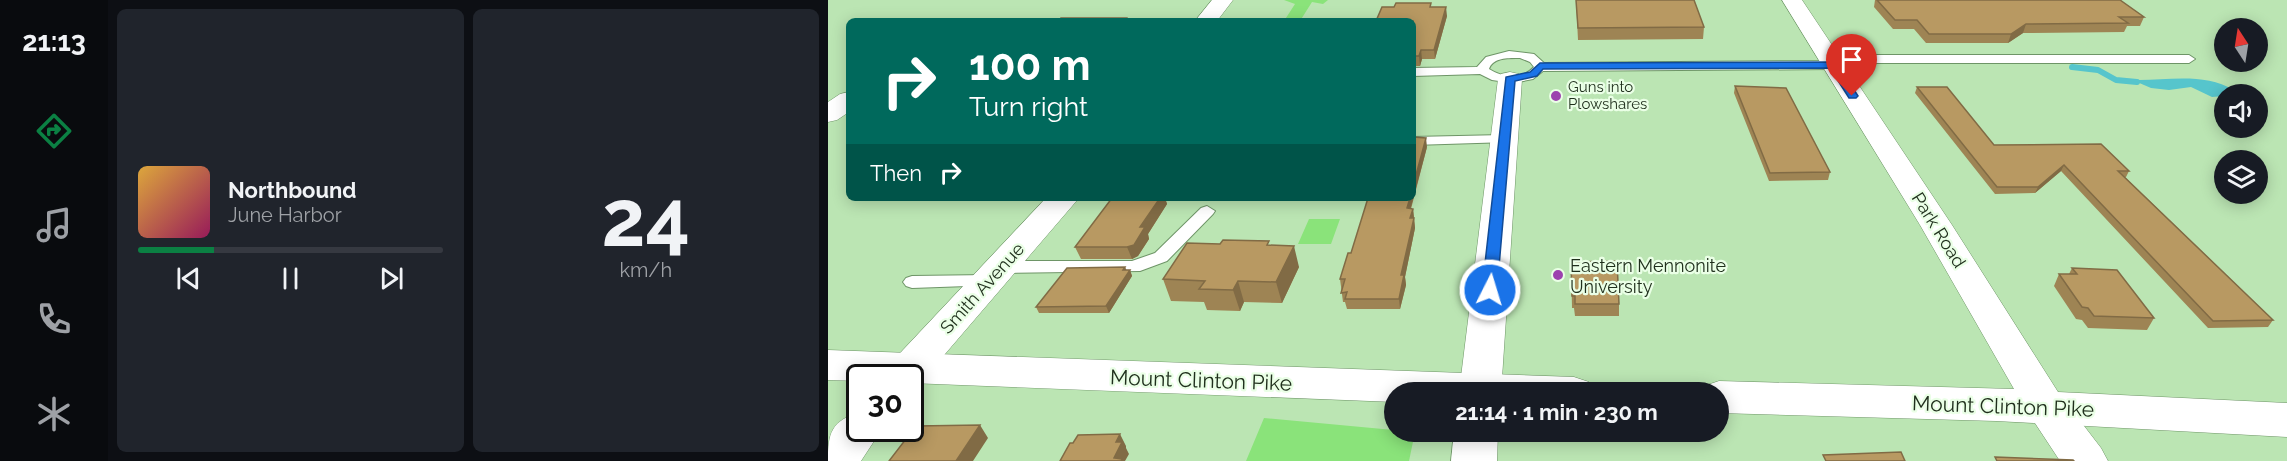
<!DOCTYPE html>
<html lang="en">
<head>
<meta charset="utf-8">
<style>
	body { margin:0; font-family:Raleway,sans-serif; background:#20242c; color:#f1f3f6; height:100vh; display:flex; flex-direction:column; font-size:22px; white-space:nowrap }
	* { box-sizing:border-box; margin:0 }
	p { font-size:20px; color:#9ea1a6 }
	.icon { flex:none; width:33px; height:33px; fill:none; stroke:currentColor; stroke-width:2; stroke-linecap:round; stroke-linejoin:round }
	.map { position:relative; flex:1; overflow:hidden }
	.sheet { display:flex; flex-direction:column; gap:9px; padding:9px; background:#0d0f14; width:720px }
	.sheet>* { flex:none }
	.guide { position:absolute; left:18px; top:18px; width:570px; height:183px; border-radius:9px; box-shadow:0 3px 15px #0003; background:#00695c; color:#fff; overflow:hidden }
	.needle { width:39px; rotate:348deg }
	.controls { position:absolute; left:1386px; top:18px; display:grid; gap:12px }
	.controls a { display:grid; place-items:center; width:54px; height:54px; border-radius:50%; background:#171b24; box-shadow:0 3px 15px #0003; font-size:30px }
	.speed { position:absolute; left:18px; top:364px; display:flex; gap:12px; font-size:30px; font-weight:700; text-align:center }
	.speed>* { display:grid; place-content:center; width:78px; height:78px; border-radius:50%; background:#171b24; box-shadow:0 3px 15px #0003; line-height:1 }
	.speed .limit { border:3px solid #111; border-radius:9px; background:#fff; color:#111 }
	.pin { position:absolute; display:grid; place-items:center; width:51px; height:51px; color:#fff; margin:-62px -26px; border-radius:50% 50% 50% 0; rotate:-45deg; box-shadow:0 0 6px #0007 }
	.pin .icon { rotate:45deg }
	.me { position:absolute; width:66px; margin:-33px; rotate:5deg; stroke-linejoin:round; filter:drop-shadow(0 0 4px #0008) }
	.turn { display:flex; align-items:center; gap:21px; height:126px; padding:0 24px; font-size:27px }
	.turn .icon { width:78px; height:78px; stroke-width:2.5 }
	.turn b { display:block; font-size:42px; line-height:51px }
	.then { display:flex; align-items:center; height:57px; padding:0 24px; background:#0003; gap:12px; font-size:22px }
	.sheet .card { flex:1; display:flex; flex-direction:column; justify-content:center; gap:9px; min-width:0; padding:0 21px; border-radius:9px; background:#20242c }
	.sheet .dial { align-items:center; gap:0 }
	.dial b { font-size:78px; line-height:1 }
	.song { display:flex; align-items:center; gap:18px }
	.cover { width:72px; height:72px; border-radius:9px; background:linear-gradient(135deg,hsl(40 70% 55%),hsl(330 70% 35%)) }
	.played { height:6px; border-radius:3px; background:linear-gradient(90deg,#0b8043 25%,#363941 25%) }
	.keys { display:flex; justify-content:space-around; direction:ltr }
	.sheet .tiles { flex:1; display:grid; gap:9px; grid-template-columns:repeat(2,1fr) }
	.trip { position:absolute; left:556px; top:382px; width:345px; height:60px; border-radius:30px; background:#171b24; box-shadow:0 3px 15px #0003; font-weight:700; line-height:60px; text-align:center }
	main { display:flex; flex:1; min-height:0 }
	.dock { display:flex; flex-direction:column; width:108px; justify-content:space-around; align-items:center; background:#090b0e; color:#9ea1a6 }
	.dock .icon { width:42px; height:42px }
	.dock .selected { color:#0b8043 }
	.dock b { font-size:27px; color:#f1f3f6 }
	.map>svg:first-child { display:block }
	.green { fill:#8ae37a }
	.water { fill:#56c5cc }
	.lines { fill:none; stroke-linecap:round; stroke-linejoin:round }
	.stream { stroke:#56c5cc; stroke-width:6 }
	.lane-casing { stroke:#6e9567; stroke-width:2 }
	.street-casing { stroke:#6e9567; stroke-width:1 }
	.secondary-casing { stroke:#6e9567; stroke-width:1 }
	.lane { fill:#fff; fill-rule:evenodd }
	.street { fill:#fff; fill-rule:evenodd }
	.secondary { fill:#fff; fill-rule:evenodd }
	.wall { fill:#9e8454 }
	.shaded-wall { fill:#816b45 }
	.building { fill:#b89962; stroke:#816b45; stroke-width:1.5 }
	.route { fill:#1a73e8; stroke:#114b97; stroke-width:1.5 }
	.poi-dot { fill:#9c42ae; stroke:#eaffe6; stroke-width:2 }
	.labels { text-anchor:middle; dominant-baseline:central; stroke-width:4.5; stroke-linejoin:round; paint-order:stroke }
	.far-poi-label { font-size:15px; fill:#1f2f1c; stroke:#eaffe6; text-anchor:start }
	.street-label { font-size:18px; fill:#1f2f1c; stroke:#eaffe6 }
	.poi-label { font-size:18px; fill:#1f2f1c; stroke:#eaffe6; text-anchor:start }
	.near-street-label { font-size:21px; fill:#1f2f1c; stroke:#eaffe6 }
</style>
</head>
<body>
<main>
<nav class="dock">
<b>21:13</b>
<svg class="icon selected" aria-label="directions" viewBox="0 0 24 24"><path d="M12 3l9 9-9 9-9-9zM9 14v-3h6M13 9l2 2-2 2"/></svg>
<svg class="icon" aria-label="music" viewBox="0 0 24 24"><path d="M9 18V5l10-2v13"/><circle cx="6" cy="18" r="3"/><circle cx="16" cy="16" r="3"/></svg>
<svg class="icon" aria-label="phone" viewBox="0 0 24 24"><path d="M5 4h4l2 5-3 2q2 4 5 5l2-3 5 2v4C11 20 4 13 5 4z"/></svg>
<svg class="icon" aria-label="climate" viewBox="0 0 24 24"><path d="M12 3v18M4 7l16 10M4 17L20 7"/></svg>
</nav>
<section class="sheet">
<div class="tiles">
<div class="card">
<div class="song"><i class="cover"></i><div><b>Northbound</b><p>June Harbor</p></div></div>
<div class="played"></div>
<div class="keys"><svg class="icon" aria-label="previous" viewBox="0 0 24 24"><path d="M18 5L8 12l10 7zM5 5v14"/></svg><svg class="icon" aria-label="pause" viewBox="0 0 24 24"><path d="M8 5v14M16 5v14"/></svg><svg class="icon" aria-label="next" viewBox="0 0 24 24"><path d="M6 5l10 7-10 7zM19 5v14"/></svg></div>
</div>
<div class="card dial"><b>24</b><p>km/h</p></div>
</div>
</section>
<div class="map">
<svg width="1459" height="461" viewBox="0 0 1459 461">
	<rect width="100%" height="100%" fill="#bbe5b3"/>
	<path class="green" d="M456 0H500L495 4 484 2 472 21H456L467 4Z
		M481 219H512L503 244H470Z
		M436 418 587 432 581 461H418Z"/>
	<path class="water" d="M1311 80C1341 80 1379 73 1405 90L1402 94H1396V96L1384 97 1363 87 1341 90 1323 88 1309 82Z"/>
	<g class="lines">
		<path class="stream" d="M1244 67 1270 70 1288 80 1309 82"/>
		<defs>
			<path id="lane" d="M681 51 706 54 716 63 997 61V56L1001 55H1361L1367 59 1361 63H1009V68L1005 69 715 71 705 79 685 83 664 80 652 74 585 76V68L649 67 658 57ZM692 58 702 62 706 67C694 80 675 78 661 69 665 57 681 58 692 58Z
				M676 135 683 139 681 142 585 145V137Z
				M379 206 387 211 385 214 339 261 312 271 174 273 168 271 165 267 168 263 174 261H304L327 253 373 208Z
				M161 275 167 277 170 281 167 285 84 288 78 286 75 282 78 278 84 276Z"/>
			<path id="street" d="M384 0H405L389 21H367Z
				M682 72 691 74 694 79 673 393H631L670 79 673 74Z
				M21 92V112L9 120 0 122V102L12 94Z
				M218 198H251L87 389 82 390V378H53L59 367Z
				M1218 391 1233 396 1273 448 1280 461H1232L1197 408 1203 396Z
				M32 412V429H54L33 461H0C0 433 3 421 32 412Z
				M626 432H670L669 461H623Z"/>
			<path id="secondary" d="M954 0H974L1124 225 1230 392 1459 403V437L1168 421 891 413V393H872L876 386 891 381 1186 389 1092 225Z
				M0 350 746 377 761 382 767 393H567V402L82 383V378H32V381L0 380Z"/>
		</defs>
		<use href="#lane" class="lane-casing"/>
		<use href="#street" class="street-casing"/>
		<use href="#secondary" class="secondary-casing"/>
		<use href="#lane" class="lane"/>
		<use href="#street" class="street"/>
		<use href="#secondary" class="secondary"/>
	</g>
	<path class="wall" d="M748 0H866L876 27 875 39 750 40Z
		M1047 0H1292L1316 17 1312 26H1299L1296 32 1195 33 1180 43H1098L1086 29H1065L1046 7Z
		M604 7 619 16 607 59H594L592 66H585V21Z
		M907 86 1002 172 1000 180 941 181 906 93Z
		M1089 87 1166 145 1301 171 1298 177H1297L1445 320 1440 327 1380 328 1233 171 1207 193 1167 194 1087 93Z
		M599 147 583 209H585L587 228 577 277 578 285 572 309H519L517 302H515L512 279 523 253Z
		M284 198H337L339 204 320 234 321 239 310 256 304 259H253L247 247Z
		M442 245 471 267 454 303 416 302 412 311 379 310 376 302 343 301 335 279Z
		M743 262 791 304V316H747L746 308H744Z
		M1244 268 1326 318 1319 330 1260 328 1254 320 1248 319 1226 286 1231 274H1241Z
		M298 270H302L304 276 281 313H211L208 307Z"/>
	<path class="shaded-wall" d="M618 7 619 16 607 59 606 50Z
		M1198 24 1195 33 1180 43 1183 34Z
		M593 50 594 59 592 66 591 56Z
		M598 138 599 147 580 218 579 208 582 198H585V186Z
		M1236 165 1233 171 1207 193 1210 187Z
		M332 198H337L339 204 320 234 321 239 310 256 304 259 299 247Z
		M585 209 586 218H582Z
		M586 218 587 228 577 277 578 285 572 309 571 299 573 275Z
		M466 246 471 267 454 303 448 282Z
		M297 267 300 273 302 270 304 276 281 313 278 306Z
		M410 281 416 302 412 311 405 290Z
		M152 425 160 438 145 461H128Z
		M292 434 298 446V448L301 454 297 461H287L286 458 288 442Z"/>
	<path class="building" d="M748 0H866L876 27 750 28Z
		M1049 0H1292L1316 17H1291L1300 23 1198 24 1183 34H1101L1089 20H1067Z
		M568 3H603L602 7H618L606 50H593L591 56H585V21H548L554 7H566Z
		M233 18H298L294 21H229Z
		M907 86 958 88 1002 172 942 173Z
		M1089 87H1119L1166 145 1273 144 1301 171H1290L1445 320 1385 321 1236 165 1210 187H1169Z
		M585 137 598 138 585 186Z
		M284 198H332L312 227H317L306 245 299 247H247Z
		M540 198H582L579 208 585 209 582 218H586L573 275H576L571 299H517L519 292 513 293 517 279H512L520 253H523Z
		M395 240 441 241 439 245 466 246 448 282 410 281 405 290 371 289 377 281 335 279 359 243 392 244Z
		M789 261 791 304H747V296H744L743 262Z
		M297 267 295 270H302L278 306 208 307 239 268Z
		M1244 268 1289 270 1326 318 1266 316 1260 308 1254 307 1231 274H1249Z
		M152 425 128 461H61L88 426Z
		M292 434 288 442H294L286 458 294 459 293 461H232L242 443H245L250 435Z
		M1073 452 1077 461H998L995 455Z
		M1167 457 1245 460 1246 461H1169Z"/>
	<path class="route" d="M1005 62 1010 65 1030 96 1028 98H1021L1002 68 715 69 709 76 687 81 669 290 662 294 656 293 654 290 678 77 702 72 712 63Z"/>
	<g class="poi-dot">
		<circle cx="728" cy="96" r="6"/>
		<circle cx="730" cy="275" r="6"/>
	</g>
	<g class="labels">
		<g class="far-poi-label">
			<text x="740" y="87">Guns into<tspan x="740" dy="17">Plowshares</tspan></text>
		</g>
		<g class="street-label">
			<text transform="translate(1111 230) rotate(58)">Park Road</text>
			<text transform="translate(154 288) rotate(-48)">Smith Avenue</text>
		</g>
		<g class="poi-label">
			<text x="742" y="265">Eastern Mennonite<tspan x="742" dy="21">University</tspan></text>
		</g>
		<g class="near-street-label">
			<text transform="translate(373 380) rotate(2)">Mount Clinton Pike</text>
			<text transform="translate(1175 406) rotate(2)">Mount Clinton Pike</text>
		</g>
	</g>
</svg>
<div class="controls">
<a><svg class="needle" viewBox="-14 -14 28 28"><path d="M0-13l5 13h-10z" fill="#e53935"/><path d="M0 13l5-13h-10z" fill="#9ea1a6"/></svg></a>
<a><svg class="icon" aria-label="sound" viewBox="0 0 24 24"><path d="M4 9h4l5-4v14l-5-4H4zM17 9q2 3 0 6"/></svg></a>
<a><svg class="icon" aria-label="layers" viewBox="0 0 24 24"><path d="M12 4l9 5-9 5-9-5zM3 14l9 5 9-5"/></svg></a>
</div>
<div class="speed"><div class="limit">30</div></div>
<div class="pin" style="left:1024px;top:96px;background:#d93025"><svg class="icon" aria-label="arrive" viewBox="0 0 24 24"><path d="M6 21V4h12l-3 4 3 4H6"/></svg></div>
<svg class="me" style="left:662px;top:290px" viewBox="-20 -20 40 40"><circle r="17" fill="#1a73e8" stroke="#fff" stroke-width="3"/><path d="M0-11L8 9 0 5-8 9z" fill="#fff"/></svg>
<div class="trip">21:14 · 1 min · 230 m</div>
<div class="guide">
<div class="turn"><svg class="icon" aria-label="right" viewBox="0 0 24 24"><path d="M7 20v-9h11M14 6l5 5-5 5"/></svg><div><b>100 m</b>Turn right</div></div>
<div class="then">Then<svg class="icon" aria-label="right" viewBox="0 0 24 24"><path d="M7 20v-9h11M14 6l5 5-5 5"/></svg></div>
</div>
</div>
</main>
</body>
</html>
